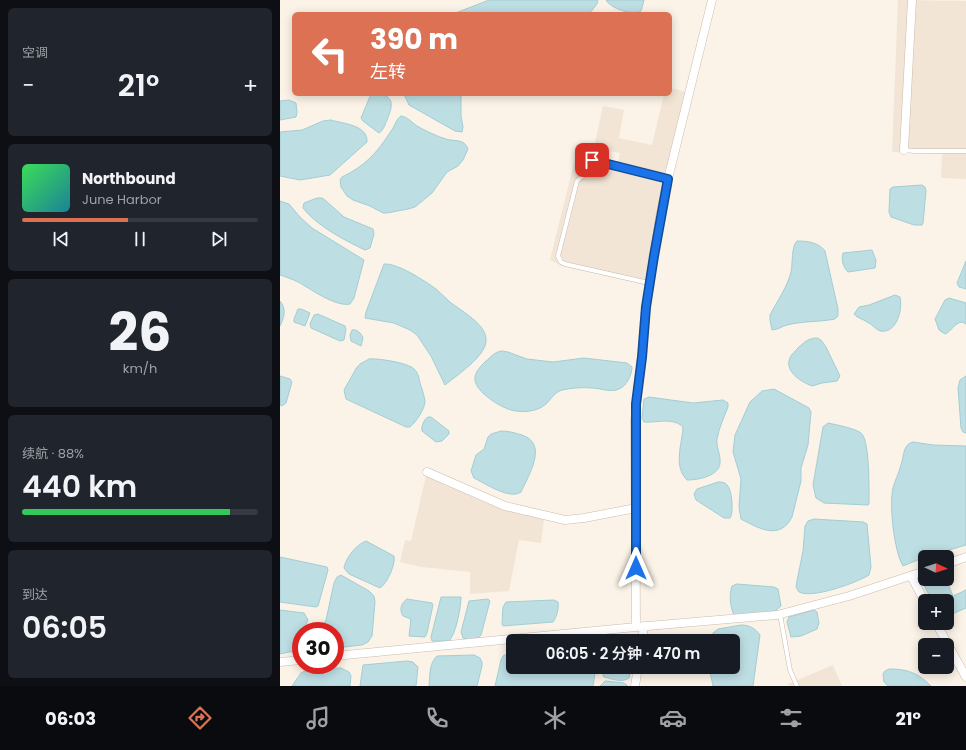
<!DOCTYPE html>
<html lang="zh">
<head>
<meta charset="utf-8">
<style>
	body { margin:0; font-family:Poppins,"Noto Sans SC",sans-serif; background:#20242c; color:#f1f3f6; height:100vh; display:flex; flex-direction:column; font-size:15px; white-space:nowrap }
	* { box-sizing:border-box; margin:0 }
	p { font-size:13px; color:#9ea1a6 }
	.icon { flex:none; width:22px; height:22px; fill:none; stroke:currentColor; stroke-width:2; stroke-linecap:round; stroke-linejoin:round }
	.map { position:relative; flex:1; overflow:hidden }
	.details { display:flex; flex-direction:column; gap:8px; padding:8px; background:#0d0f14; width:280px }
	.details>* { flex:none }
	.guide { position:absolute; left:12px; top:12px; width:380px; height:84px; border-radius:6px; box-shadow:0 2px 10px #0003; background:#dc7154; color:#fff; overflow:hidden }
	.needle { width:26px; rotate:94deg }
	.fabs { position:absolute; left:638px; top:550px; display:grid; gap:8px }
	.fabs a { display:grid; place-items:center; width:36px; height:36px; border-radius:6px; background:#171b24; box-shadow:0 2px 10px #0003; font-size:20px }
	.speed { position:absolute; left:12px; top:622px; display:flex; gap:8px; font-size:20px; font-weight:700; text-align:center }
	.speed>* { display:grid; place-content:center; width:52px; height:52px; border-radius:50%; background:#171b24; box-shadow:0 2px 10px #0003; line-height:1 }
	.speed .limit { border:6px solid #d22; background:#fff; color:#111 }
	.pin { position:absolute; display:grid; place-items:center; width:34px; height:34px; color:#fff; margin:-17px; border-radius:8px; box-shadow:0 2px 6px #0006 }
	.me { position:absolute; width:44px; margin:-22px; rotate:0deg; stroke-linejoin:round; filter:drop-shadow(0 0 3px #0008) }
	.turn { display:flex; align-items:center; gap:14px; height:84px; padding:0 12px; font-size:18px }
	.turn .icon { width:52px; height:52px; stroke-width:2.5 }
	.turn b { display:block; font-size:28px; line-height:34px }
	.big { font-size:30px; font-weight:600; line-height:1.1 }
	.details .widget { flex:1; display:flex; flex-direction:column; justify-content:center; gap:6px; min-width:0; padding:0 14px; border-radius:6px; background:#20242c }
	.details .dial { align-items:center; gap:0 }
	.dial b { font-size:52px; line-height:1 }
	.song { display:flex; align-items:center; gap:12px }
	.cover { width:48px; height:48px; border-radius:6px; background:linear-gradient(135deg,hsl(130 70% 55%),hsl(190 70% 35%)) }
	.played { height:4px; border-radius:2px; background:linear-gradient(90deg,#dc7154 45%,#363941 45%) }
	.keys { display:flex; justify-content:space-around; direction:ltr }
	.heat { display:flex; justify-content:space-between; align-items:center; font-size:22px; direction:ltr }
	.charge { height:6px; border-radius:3px; background:linear-gradient(90deg,#34c759 88%,#363941 0) }
	.trip { position:absolute; left:226px; top:634px; width:234px; height:40px; border-radius:6px; background:#171b24; box-shadow:0 2px 10px #0003; font-weight:600; line-height:40px; text-align:center }
	.dock { display:flex; height:64px; justify-content:space-around; align-items:center; background:#090b0e; color:#9ea1a6 }
	.dock .icon { width:28px; height:28px }
	.dock .on { color:#dc7154 }
	.dock b { font-size:18px; color:#f1f3f6 }
	main { display:flex; flex:1; min-height:0 }
	.map>svg:first-child { display:block }
	.residential { fill:#f2e5d6 }
	.water { fill:#bddee3; stroke:#a3cdd4 }
	.lines { fill:none; stroke-linecap:round; stroke-linejoin:round }
	.lane-casing { stroke:#ccbbae; stroke-width:5 }
	.street-casing { stroke:#ccbbae; stroke-width:9 }
	.lane { stroke:#fff; stroke-width:4 }
	.street { stroke:#fff; stroke-width:8 }
	.route-casing { stroke:#114b97; stroke-width:10 }
	.route { stroke:#1a73e8; stroke-width:7 }
</style>
</head>
<body>
<main>
<section class="details">
<div class="widget"><p>空调</p>
<div class="heat"><a>−</a><b class="big">21°</b><a>+</a></div>
</div>
<div class="widget">
<div class="song"><i class="cover"></i><div><b>Northbound</b><p>June Harbor</p></div></div>
<div class="played"></div>
<div class="keys"><svg class="icon" aria-label="previous" viewBox="0 0 24 24"><path d="M18 5L8 12l10 7zM5 5v14"/></svg><svg class="icon" aria-label="pause" viewBox="0 0 24 24"><path d="M8 5v14M16 5v14"/></svg><svg class="icon" aria-label="next" viewBox="0 0 24 24"><path d="M6 5l10 7-10 7zM19 5v14"/></svg></div>
</div>
<div class="widget dial"><b>26</b><p>km/h</p></div>
<div class="widget"><p>续航 · 88%</p><b class="big">440 km</b><div class="charge"></div></div>
<div class="widget"><p>到达</p><b class="big">06:05</b></div>
</section>
<div class="map">
<svg width="686" height="686" viewBox="0 0 686 686">
	<rect width="100%" height="100%" fill="#fbf3e7"/>
	<path class="residential" d="M618 0 686 1V179L661 178 662 154 612 152Z
		M390 88 407 92 366 285 282 266 270 260 295 159 306 161 308 156 338 162 340 153 314 148 323 106 344 110 339 138 372 145 384 94H390Z
		M146 476 217 506 264 519 261 543 239 540 229 591 190 594V572L142 567 120 562 125 540 131 541Z
		M553 665 562 686H509L508 684Z"/>
	<path class="water" d="M209 0H318L317 4 309 14H173Z
		M326 0H364L361 11C352 16 330 8 326 0Z
		M91 94C113 94 115 101 107 120 105 124 104 130 99 133L83 121 81 118Z
		M124 94H181V116L183 127 182 132 175 131 129 105Z
		M9 100 16 103 17 112 16 117 0 120V101Z
		M121 116C128 117 131 122 137 126 146 131 156 136 166 139 175 142 184 138 188 149L183 160 178 166 167 172 152 193 135 207 128 209 107 213H103L90 206 73 200 67 196 61 187 60 180 62 177C85 166 97 153 111 131 115 126 116 119 121 116Z
		M51 120C64 124 88 125 87 142L50 175 20 180 0 176V132L22 130 43 121Z
		M642 185 645 187 646 191 643 223 642 225H634L611 217 609 212 610 189 613 187Z
		M37 198H42L45 200 64 217 93 229 94 234 90 248 85 250C64 240 37 226 23 208L24 203Z
		M0 201 9 204 20 217 32 228 84 260 74 298 70 304C55 307 31 289 18 282 12 279 6 277 0 275Z
		M517 241C527 241 538 242 545 251L558 309V316L555 319C540 322 522 321 507 325 502 326 498 330 492 330L490 320V315C497 301 507 288 511 272 513 263 511 247 517 241Z
		M592 250 596 260 595 268 568 272C563 267 561 260 563 253Z
		M686 261V289L679 287 677 283Z
		M104 264C118 263 145 281 156 289 161 293 165 298 170 302 180 310 208 325 206 341 205 357 177 375 165 385L151 356 137 335 130 330 114 323 85 318 86 312Z
		M615 295 620 297C623 309 617 334 600 331 595 329 592 324 587 322 583 319 577 318 574 314L579 307 589 305Z
		M669 298 686 303V324L682 322C674 323 672 331 665 334L659 330 655 319 665 300Z
		M0 301C7 309 4 318 0 326Z
		M18 309H21L30 313 25 326 14 322V319Z
		M38 314 65 326 66 329 64 340 60 341 31 328 30 324 34 315Z
		M72 330C77 329 81 333 83 338L81 346 71 341 70 335Z
		M537 338 541 340 546 347 560 376 557 381 542 383 532 386C521 382 504 371 510 358 511 354 516 351 518 348 524 342 529 338 537 338Z
		M222 351 228 352 247 359 273 362 304 358 347 363 352 367C352 374 347 386 339 389 331 393 320 388 312 388 302 387 292 388 282 390 275 392 271 399 266 404 257 412 242 413 231 410 220 407 196 392 195 380 194 373 200 367 205 362 211 357 214 352 222 351Z
		M89 359C97 358 129 363 134 369 138 372 139 378 140 383 142 389 144 395 145 401 145 409 136 422 130 427H126L66 399 64 390 77 367 80 364Z
		M0 376 10 379 12 382 6 403 2 406 0 405Z
		M686 376V433L683 432 681 428 678 388 680 380Z
		M494 389 529 408 531 412 528 445 521 468V481L512 517C500 541 478 528 461 519L459 507 461 479 453 452 455 435 470 402 482 391Z
		M369 397 413 403 443 400 448 403V407C444 417 439 428 437 439 436 446 440 453 440 460 442 476 418 480 407 480 393 466 402 445 403 427 393 417 376 423 364 422L362 418 364 399Z
		M148 417H151L169 431V434L162 441 156 442 142 431C141 427 144 419 148 417Z
		M548 423C557 425 574 428 581 433 590 440 589 491 589 504L588 505 544 503 536 498 533 485 543 427Z
		M221 431C229 431 235 433 242 435 269 444 248 476 241 492 230 500 206 484 194 478L191 471 196 455 204 449 208 437 211 434Z
		M633 442 653 445 686 446V545L645 557 623 566C614 551 609 505 613 488 615 480 619 473 621 465 624 456 623 444 633 442Z
		M438 482C441 482 445 482 447 485 452 489 454 513 450 518H444L416 500 414 494 417 489Z
		M534 519 583 522 587 524 591 567 589 575C576 583 532 599 519 592L516 587 517 581 523 551 525 526 528 521Z
		M86 541 114 556C116 564 107 584 100 588L69 574 64 568C66 557 76 545 86 541Z
		M0 557 47 567 48 570 38 606 36 607 0 602Z
		M61 575 89 591 94 596 95 602 92 636 88 642 82 645 55 648V631H39L46 620 54 583 57 577Z
		M645 579H666L673 596 686 590V608L672 614H667V601H652L643 583Z
		M457 584 494 587 498 589 501 606 494 612 454 615C450 607 449 594 452 586Z
		M161 597H181C181 607 176 634 169 641H152L151 637Z
		M127 599 152 603 153 605 147 633 145 637 129 636 131 619 123 616C119 610 121 603 127 599Z
		M208 599 210 601 201 635 198 638 189 640 183 638 181 632 189 601Z
		M274 600 278 602C279 608 277 617 273 622L223 626 222 624 223 607 226 602Z
		M0 610 24 613 28 620 23 631H21V635L14 651 0 654Z
		M534 610 537 612 539 623 537 629 521 636 511 637 507 622 509 617Z
		M461 625C469 625 475 628 480 635L473 686H433L429 667H453V641H431L433 633 438 629Z
		M350 635 354 637 356 641H327L333 638Z
		M229 653H233V667H316L313 686H215L221 660 223 656Z
		M194 655 200 658 202 662V666L197 686H149C150 676 149 663 157 656Z
		M127 661 133 662 138 667 136 686H80L83 665Z
		M322 667H352L349 678C342 683 332 679 324 677L322 673Z
		M61 668 69 672 71 676 70 686H12L21 673 29 669Z
		M609 669C628 669 638 673 651 686H608L604 682 603 674 605 671Z
		M325 681 344 683 348 686H320Z"/>
	<g class="lines">
		<defs>
			<path id="lane" d="M624 150 634 151H686
				M369 283 285 264 281 262 278 256 297 181 304 175 309 160 388 179
				M500 614 510 670 517 686"/>
			<path id="street" d="M624 150 632 0
				M147 472 225 506 285 520 304 518 356 508
				M667 564 686 557
				M631 576 645 602
				M656 623 686 677
				M356 627 355 421 358 388 362 357 366 307 380 217 388 179 432 0
				M362 641 364 626
				M55 656 356 627 497 615 569 596 645 571
				M0 662 21 660
				M355 686 358 667"/>
		</defs>
		<use href="#lane" class="lane-casing"/>
		<use href="#street" class="street-casing"/>
		<use href="#lane" class="lane"/>
		<use href="#street" class="street"/>
	</g>
	<g class="lines">
		<defs>
			<path id="route" d="M312 160 388 179 374 256 366 307 362 357 356 404V568"/>
		</defs>
		<use href="#route" class="route-casing"/>
		<use href="#route" class="route"/>
	</g>
</svg>
<div class="fabs">
<a><svg class="needle" viewBox="-14 -14 28 28"><path d="M0-13l5 13h-10z" fill="#e53935"/><path d="M0 13l5-13h-10z" fill="#9ea1a6"/></svg></a>
<a>+</a>
<a>−</a>
</div>
<div class="speed"><div class="limit">30</div></div>
<div class="pin" style="left:312px;top:160px;background:#d93025"><svg class="icon" aria-label="arrive" viewBox="0 0 24 24"><path d="M6 21V4h12l-3 4 3 4H6"/></svg></div>
<svg class="me" style="left:356px;top:568px" viewBox="-20 -20 40 40"><path d="M0-17L14 15 0 8-14 15z" fill="#1a73e8" stroke="#fff" stroke-width="4"/></svg>
<div class="trip">06:05 · 2 分钟 · 470 m</div>
<div class="guide">
<div class="turn"><svg class="icon" aria-label="left" viewBox="0 0 24 24"><path d="M17 20v-9H6M10 6l-5 5 5 5"/></svg><div><b>390 m</b>左转</div></div>
</div>
</div>
</main>
<nav class="dock">
<b>06:03</b>
<svg class="icon on" aria-label="directions" viewBox="0 0 24 24"><path d="M12 3l9 9-9 9-9-9zM9 14v-3h6M13 9l2 2-2 2"/></svg>
<svg class="icon" aria-label="music" viewBox="0 0 24 24"><path d="M9 18V5l10-2v13"/><circle cx="6" cy="18" r="3"/><circle cx="16" cy="16" r="3"/></svg>
<svg class="icon" aria-label="phone" viewBox="0 0 24 24"><path d="M5 4h4l2 5-3 2q2 4 5 5l2-3 5 2v4C11 20 4 13 5 4z"/></svg>
<svg class="icon" aria-label="climate" viewBox="0 0 24 24"><path d="M12 3v18M4 7l16 10M4 17L20 7"/></svg>
<svg class="icon" aria-label="car" viewBox="0 0 24 24"><path d="M5 17H2v-5l4-1 3-4h7l3 4 3 1v5h-3M9 17h6M6 11h13"/><circle cx="7" cy="17" r="2"/><circle cx="17" cy="17" r="2"/></svg>
<svg class="icon" aria-label="filters" viewBox="0 0 24 24"><path d="M4 7h16M4 17h16"/><circle cx="9" cy="7" r="2"/><circle cx="15" cy="17" r="2"/></svg>
<b>21°</b>
</nav>
</body>
</html>
